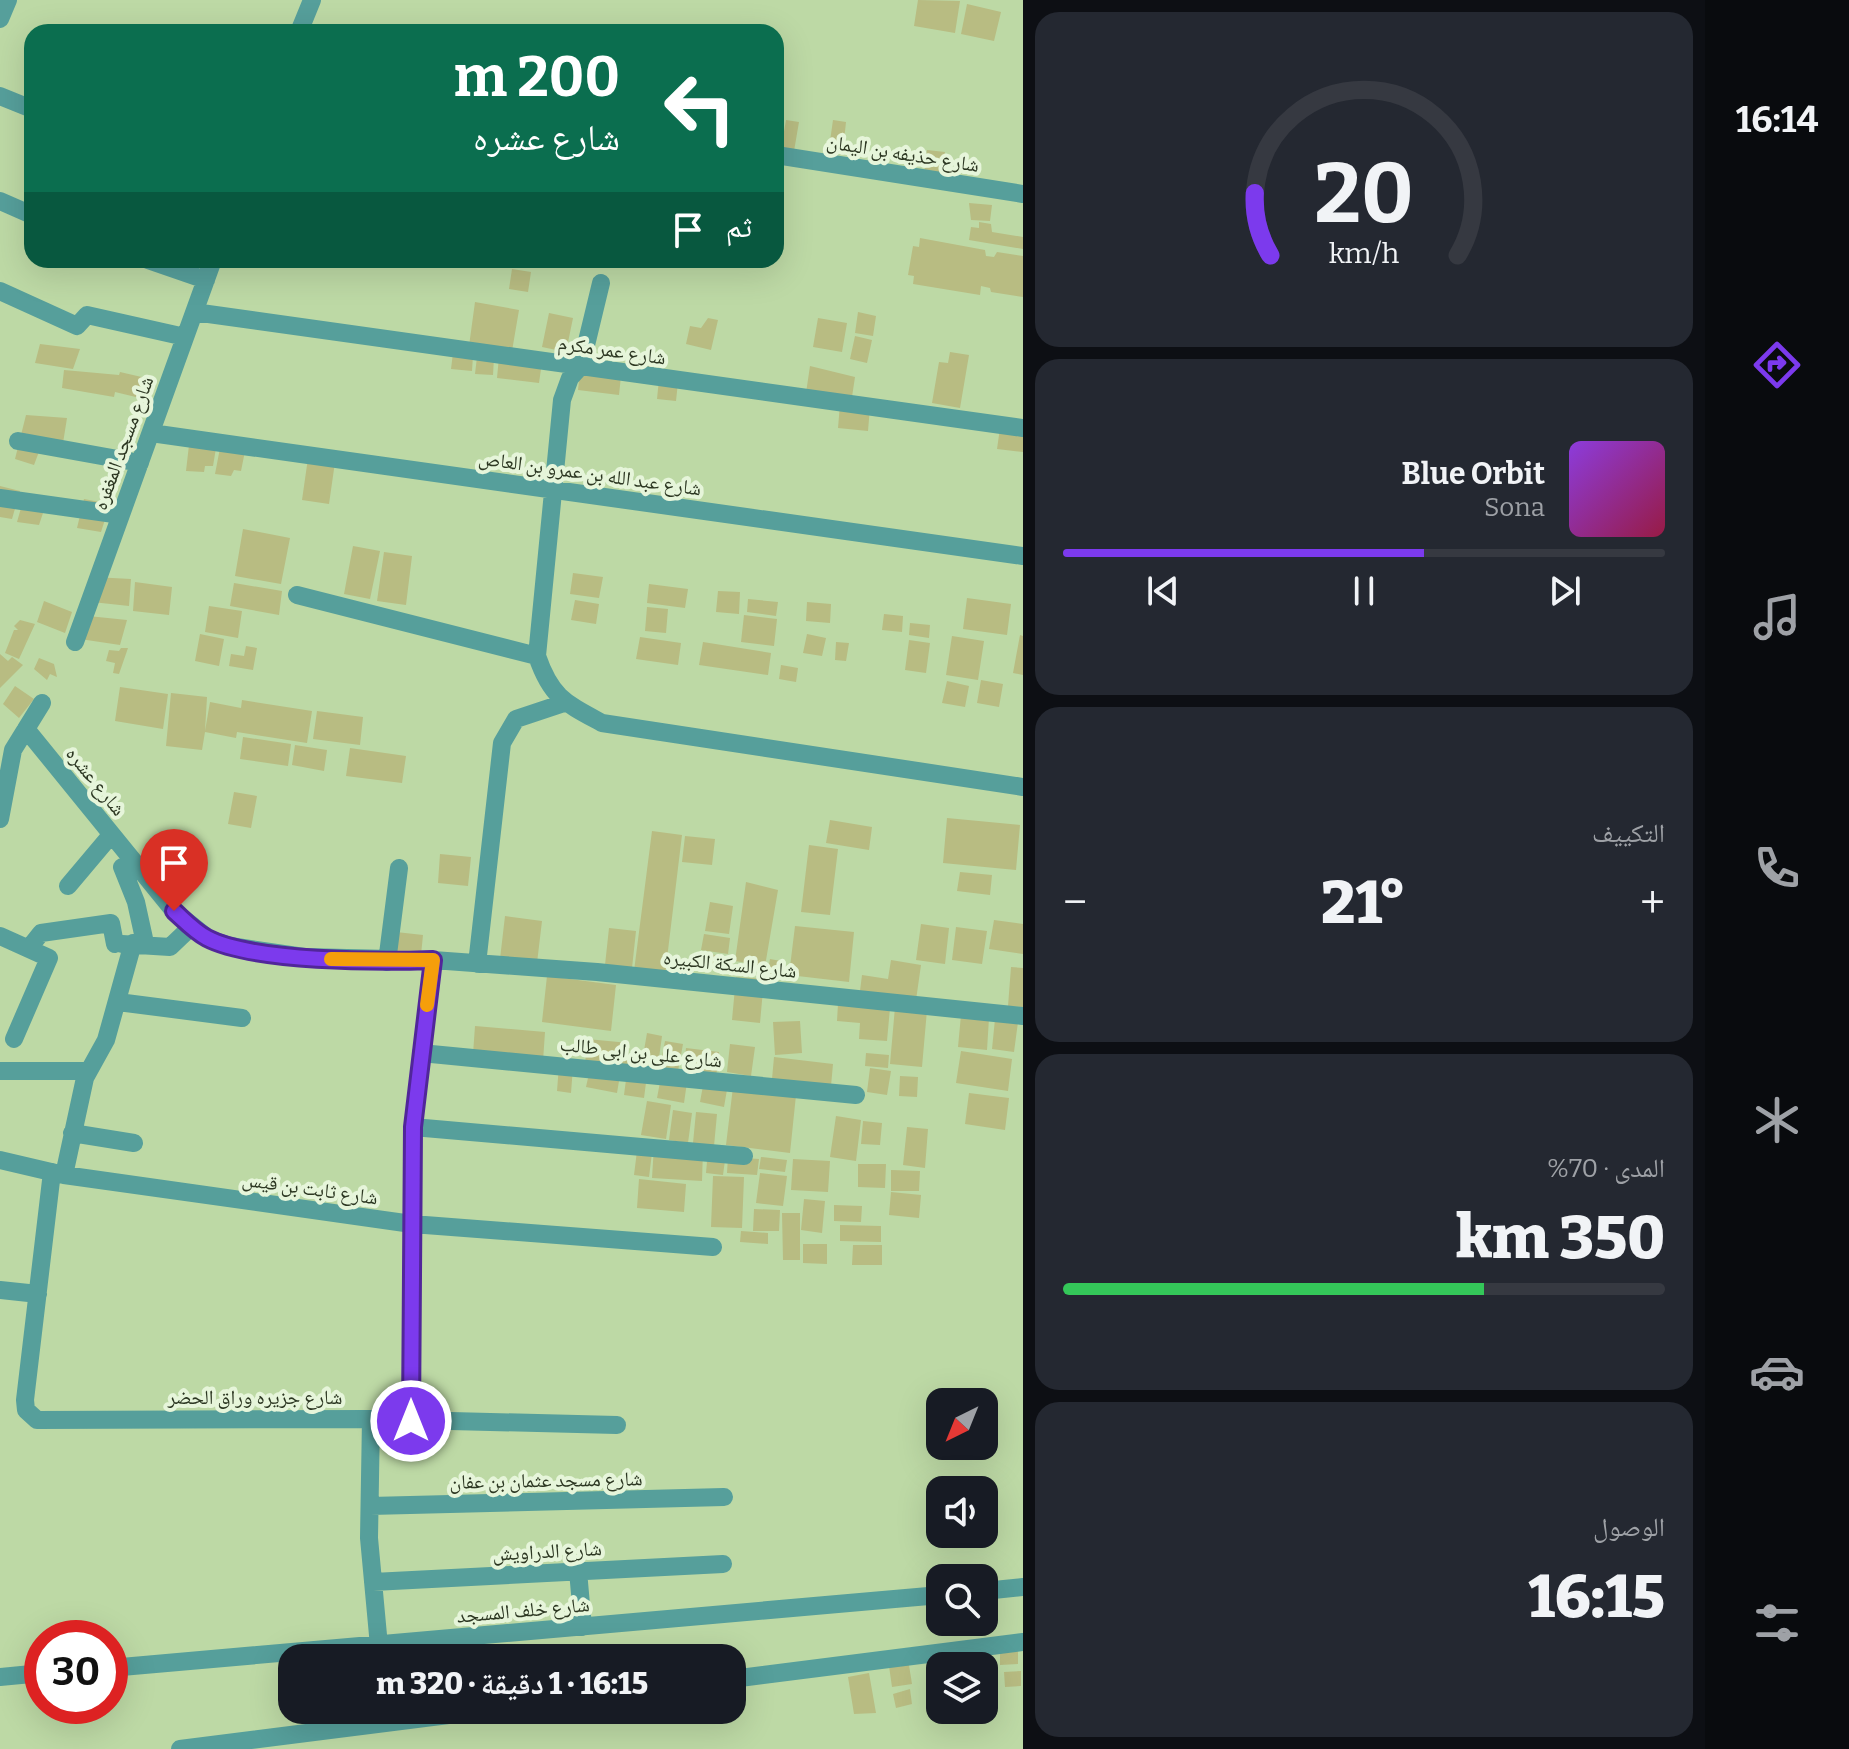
<!DOCTYPE html>
<html lang="ar">
<head>
<meta charset="utf-8">
<style>
	body { margin:0; font-family:Bitter,"Noto Naskh Arabic",serif; background:#242831; color:#f1f3f6; direction:rtl; height:100vh; display:flex; flex-direction:column; font-size:30px; white-space:nowrap }
	* { box-sizing:border-box; margin:0 }
	p { font-size:26px; color:#9ea1a6 }
	.icon { flex:none; width:44px; height:44px; fill:none; stroke:currentColor; stroke-width:2; stroke-linecap:round; stroke-linejoin:round }
	.map { position:relative; flex:1; overflow:hidden; direction:ltr }
	.side { display:flex; flex-direction:column; gap:12px; padding:12px; background:#0d0f14; width:682px }
	.side>* { flex:none }
	.guide { position:absolute; left:24px; top:24px; width:760px; height:244px; border-radius:24px; box-shadow:0 8px 32px #0002; direction:rtl; background:#0b6e4f; color:#fff; overflow:hidden }
	.needle { width:52px; rotate:223deg }
	.buttons { position:absolute; left:926px; top:1388px; display:grid; gap:16px }
	.buttons a { display:grid; place-items:center; width:72px; height:72px; border-radius:16px; background:#171b24; box-shadow:0 8px 32px #0002; font-size:40px }
	.speed { position:absolute; left:24px; top:1620px; display:flex; gap:16px; font-size:40px; font-weight:700; text-align:center }
	.speed>* { display:grid; place-content:center; width:104px; height:104px; border-radius:50%; background:#171b24; box-shadow:0 8px 32px #0002; line-height:1 }
	.speed .limit { border:12px solid #d22; background:#fff; color:#111 }
	.pin { position:absolute; display:grid; place-items:center; width:68px; height:68px; color:#fff; margin:-82px -34px; border-radius:50% 50% 50% 0; rotate:-45deg; box-shadow:0 0 8px #0007 }
	.pin .icon { rotate:45deg }
	.me { position:absolute; width:88px; margin:-44px; rotate:0deg; stroke-linejoin:round; filter:drop-shadow(0 0 6px #0008) }
	.turn { display:flex; align-items:center; gap:28px; height:168px; padding:0 32px; font-size:36px }
	.turn .icon { width:104px; height:104px; stroke-width:2.5 }
	.turn b { display:block; font-size:56px; line-height:68px }
	.then { display:flex; align-items:center; height:76px; padding:0 32px; background:#0003; gap:16px; font-size:30px }
	.big { font-size:60px; font-weight:800; line-height:1.1 }
	.side .tile { flex:1; display:flex; flex-direction:column; justify-content:center; gap:12px; min-width:0; padding:0 28px; border-radius:24px; background:#242831 }
	.side .dial { align-items:center; gap:0 }
	.dial svg { height:208px; overflow:visible; fill:none; stroke:#363941; stroke-width:7; stroke-linecap:round; text-anchor:middle }
	.dial text { fill:#f1f3f6; stroke:none }
	.song { display:flex; align-items:center; gap:24px }
	.cover { width:96px; height:96px; border-radius:12px; background:linear-gradient(135deg,hsl(270 70% 55%),hsl(340 70% 35%)) }
	.played { height:8px; border-radius:4px; background:linear-gradient(90deg,#7c3aed 60%,#363941 60%) }
	.keys { display:flex; justify-content:space-around; direction:ltr }
	.heat { display:flex; justify-content:space-between; align-items:center; font-size:44px; direction:ltr }
	.charge { height:12px; border-radius:6px; background:linear-gradient(90deg,#34c759 70%,#363941 0) }
	.trip { position:absolute; left:278px; top:1644px; width:468px; height:80px; border-radius:24px; background:#171b24; box-shadow:0 8px 32px #0002; font-weight:800; line-height:80px; text-align:center; direction:rtl }
	main { display:flex; flex:1; min-height:0 }
	.tabs { display:flex; flex-direction:column; width:144px; justify-content:space-around; align-items:center; background:#090b0e; color:#9ea1a6 }
	.tabs .icon { width:56px; height:56px }
	.tabs .active { color:#7c3aed }
	.tabs b { font-size:36px; color:#f1f3f6 }
	.map>svg:first-child { display:block }
	.building { fill:#b8bc82 }
	.lines { fill:none; stroke-linecap:round; stroke-linejoin:round }
	.street { stroke:#569f9b; stroke-width:18 }
	.route-casing { stroke:#51269a; stroke-width:20 }
	.route { stroke:#7c3aed; stroke-width:14 }
	.slow { stroke:#f59e0b; stroke-width:14 }
	.labels { text-anchor:middle; dominant-baseline:central; stroke-width:8; stroke-linejoin:round; paint-order:stroke }
	.street-label { font-size:20px; fill:#2c3722; stroke:#e6f5da }
</style>
</head>
<body>
<main>
<nav class="tabs">
<b>16:14</b>
<svg class="icon active" aria-label="directions" viewBox="0 0 24 24"><path d="M12 3l9 9-9 9-9-9zM9 14v-3h6M13 9l2 2-2 2"/></svg>
<svg class="icon" aria-label="music" viewBox="0 0 24 24"><path d="M9 18V5l10-2v13"/><circle cx="6" cy="18" r="3"/><circle cx="16" cy="16" r="3"/></svg>
<svg class="icon" aria-label="phone" viewBox="0 0 24 24"><path d="M5 4h4l2 5-3 2q2 4 5 5l2-3 5 2v4C11 20 4 13 5 4z"/></svg>
<svg class="icon" aria-label="climate" viewBox="0 0 24 24"><path d="M12 3v18M4 7l16 10M4 17L20 7"/></svg>
<svg class="icon" aria-label="car" viewBox="0 0 24 24"><path d="M5 17H2v-5l4-1 3-4h7l3 4 3 1v5h-3M9 17h6M6 11h13"/><circle cx="7" cy="17" r="2"/><circle cx="17" cy="17" r="2"/></svg>
<svg class="icon" aria-label="filters" viewBox="0 0 24 24"><path d="M4 7h16M4 17h16"/><circle cx="9" cy="7" r="2"/><circle cx="15" cy="17" r="2"/></svg>
</nav>
<section class="side">
<div class="tile dial"><svg viewBox="0 0 100 80">
<path d="M14 69A42 42 0 1 1 86 69"/>
<path d="M14 69A42 42 0 0 1 8 45" stroke="#7c3aed"/>
<text x="50" y="56" font-size="32" font-weight="700">20</text>
<text x="50" y="72" font-size="11">km/h</text>
</svg></div>
<div class="tile">
<div class="song"><i class="cover"></i><div><b>Blue Orbit</b><p>Sona</p></div></div>
<div class="played"></div>
<div class="keys"><svg class="icon" aria-label="previous" viewBox="0 0 24 24"><path d="M18 5L8 12l10 7zM5 5v14"/></svg><svg class="icon" aria-label="pause" viewBox="0 0 24 24"><path d="M8 5v14M16 5v14"/></svg><svg class="icon" aria-label="next" viewBox="0 0 24 24"><path d="M6 5l10 7-10 7zM19 5v14"/></svg></div>
</div>
<div class="tile"><p>التكييف</p>
<div class="heat"><a>−</a><b class="big">21°</b><a>+</a></div>
</div>
<div class="tile"><p>المدى · 70%</p><b class="big">350 km</b><div class="charge"></div></div>
<div class="tile"><p>الوصول</p><b class="big">16:15</b></div>
</section>
<div class="map">
<svg width="1023" height="1749" viewBox="0 0 1023 1749">
	<rect width="100%" height="100%" fill="#bdd9a5"/>
	<path class="building" d="M918 0 960 1 955 33 914 26Z
		M967 4 1001 12 994 41 961 34Z
		M786 120 799 122 794 151 781 149Z
		M833 120 846 122 843 150 829 148Z
		M927 150 945 152 942 177 924 175Z
		M969 203 992 205 990 221 971 220Z
		M979 222 991 224 992 232 1023 237V249L969 240 971 227 979 228Z
		M920 238 985 250 986 256 994 257 997 252 1023 256V297L991 292 990 288 981 286 980 295 913 284 914 276 908 275 913 246 919 247Z
		M512 269 531 272 528 292 509 289Z
		M475 302 519 310 512 351 469 346Z
		M858 312 876 316 873 336 855 333Z
		M549 313 573 318 566 352 542 347Z
		M708 318 718 320 711 350 686 344 690 326 701 328Z
		M818 318 847 323 842 352 813 347Z
		M855 336 872 340 867 363 850 359Z
		M40 344 80 349 73 369 35 363Z
		M950 352 969 355 960 408 932 403 939 362 948 363Z
		M453 353 473 355 472 371 451 369Z
		M630 353 656 358 653 371 627 366Z
		M477 357 494 358 493 375 475 374Z
		M499 357 542 362 539 383 497 378Z
		M810 366 855 377 852 397 806 393Z
		M64 370 119 375 120 372 146 378 140 398 115 392 114 397 62 388Z
		M580 371 621 376 619 395 578 390Z
		M659 379 678 382 676 401 657 399Z
		M840 404 870 407 868 431 838 428Z
		M26 415 67 418 63 443 43 441 34 465 15 459Z
		M1000 428 1023 431V452L997 449Z
		M189 445 216 448 213 466H205L204 472 186 471Z
		M220 448 245 451 241 471 234 470 231 476 215 474Z
		M308 458 335 462 329 504 302 500Z
		M0 486 20 491 12 519 0 517Z
		M25 494 48 498 39 525 17 522Z
		M84 499 110 504 101 532 77 528Z
		M243 529 290 538 281 584 235 576Z
		M353 546 380 551 370 599 344 594Z
		M384 552 412 556 406 605 377 601Z
		M573 573 603 577 599 598 570 594Z
		M94 577 131 579 129 606 92 602Z
		M135 582 172 587 169 615 133 611Z
		M234 583 282 591 279 615 230 606Z
		M649 584 688 589 685 608 647 603Z
		M718 591 740 592 739 614 716 612Z
		M967 598 1011 604 1007 635 963 629Z
		M748 599 778 602 776 616 747 612Z
		M575 600 599 604 596 624 571 620Z
		M44 601 72 612 65 633 37 622Z
		M807 602 831 604 830 623 806 621Z
		M209 606 242 611 238 638 205 632Z
		M647 607 668 609 666 633 645 631Z
		M884 614 903 616 902 632 882 630Z
		M744 615 777 619 774 646 741 642Z
		M88 616 127 620 120 645 80 639Z
		M20 620 35 624 19 659 5 653 14 630H18L14 626Z
		M910 623 930 625 929 638 909 635Z
		M200 634 224 639 219 666 195 661Z
		M807 634 826 638 822 656 803 653Z
		M1020 635 1023 636V675L1013 673Z
		M952 636 984 641 978 680 946 675Z
		M640 637 681 643 678 665 636 659Z
		M909 640 930 643 926 673 905 670Z
		M703 642 771 653 768 675 699 665Z
		M836 642 849 643 846 661 835 660Z
		M246 646 257 648 253 670 229 666 231 654 244 656Z
		M121 648H128L119 674 113 673 115 663 106 661 109 650 119 651Z
		M0 654 8 661 12 657 23 665 0 688Z
		M39 658 54 664 57 677 50 674 47 680 34 669Z
		M781 665 798 668 796 682 779 679Z
		M981 680 1003 684 999 707 977 703Z
		M947 681 969 686 965 707 942 703Z
		M15 686 34 699 19 718 3 704Z
		M120 687 168 694 163 729 115 721Z
		M171 693 207 697 205 731 210 702 241 708 242 700 312 711 307 743 237 732 236 738 205 732 202 750 166 746Z
		M317 711 363 717 360 745 313 739Z
		M243 737 291 744 288 766 240 759Z
		M295 745 327 750 324 771 292 765Z
		M350 748 406 756 402 783 346 776Z
		M234 792 257 796 251 828 228 824Z
		M947 818 1020 825 1016 870 943 863Z
		M830 820 872 827 869 850 826 843Z
		M652 831 682 835 665 975 634 971Z
		M685 836 715 839 712 865 682 862Z
		M809 845 838 849 830 915 801 912Z
		M440 854 471 857 468 886 438 883Z
		M960 872 992 875 990 895 957 891Z
		M746 882 778 890 765 966 735 961Z
		M710 902 733 906 729 934 705 931Z
		M505 916 542 921 537 963 500 959Z
		M994 920 1023 924V954L989 949Z
		M921 924 949 928 945 964 916 960Z
		M795 926 854 932 849 982 789 975Z
		M956 927 987 931 982 964 952 960Z
		M609 928 636 931 632 968 605 965Z
		M396 932 423 935 421 955 394 952Z
		M704 934 730 938 728 954 701 950Z
		M700 953 731 957 729 972 699 968Z
		M770 959 781 961 778 977 767 976Z
		M891 960 921 965 916 1000 860 991 862 975 888 979Z
		M1011 967 1023 968V1007L1008 1006Z
		M547 976 616 985 611 1031 542 1022Z
		M736 977 764 979 760 1023 732 1020Z
		M838 1004 890 1008 887 1041 859 1039 860 1023 837 1021Z
		M895 1007 927 1010 922 1067 890 1064Z
		M961 1015 989 1018 987 1050 958 1047Z
		M995 1019 1018 1022 1014 1052 992 1049Z
		M800 1021 802 1053 775 1055 773 1022Z
		M475 1026 545 1032 543 1061 473 1054Z
		M647 1033 662 1036 658 1065 642 1062Z
		M587 1039 629 1043 627 1070 585 1066Z
		M665 1041 683 1044 678 1071 660 1067Z
		M730 1044 755 1047 751 1076 727 1072Z
		M686 1048 719 1052 716 1078 683 1073Z
		M961 1051 1012 1059 1008 1091 956 1083Z
		M866 1053 889 1055 888 1068 865 1066Z
		M774 1057 833 1064 831 1086 772 1079Z
		M559 1065 573 1067 571 1093 557 1091Z
		M870 1068 891 1071 887 1095 867 1092Z
		M590 1069 620 1075 617 1093 586 1087Z
		M627 1072 647 1075 644 1098 624 1095Z
		M900 1076 918 1077 917 1097 899 1096Z
		M661 1077 687 1082 684 1103 657 1098Z
		M704 1080 728 1084 724 1107 700 1102Z
		M733 1087 796 1095 790 1153 726 1145Z
		M969 1093 1009 1098 1005 1130 965 1124Z
		M647 1101 671 1105 666 1139 641 1135Z
		M673 1110 692 1113 688 1143 669 1140Z
		M696 1112 717 1114 714 1146 693 1143Z
		M836 1116 861 1120 856 1161 830 1157Z
		M863 1121 882 1123 880 1145 861 1144Z
		M907 1127 928 1129 925 1168 903 1165Z
		M638 1143 653 1145 649 1177 634 1175Z
		M654 1146 703 1149 702 1181 652 1178Z
		M708 1150 726 1153 723 1175 706 1173Z
		M728 1157 759 1159 757 1175 727 1173Z
		M761 1157 787 1160 785 1172 759 1169Z
		M793 1159 830 1161 828 1192 791 1190Z
		M858 1164H886L885 1188 858 1187Z
		M891 1170 920 1171 919 1191H891Z
		M760 1173 787 1176 783 1206 756 1203Z
		M713 1176 744 1177 742 1228 711 1227Z
		M639 1179 686 1184 684 1212 637 1208Z
		M891 1192 921 1195 919 1218 889 1215Z
		M804 1199 825 1201 822 1233 801 1230Z
		M834 1205 862 1206 861 1222 834 1221Z
		M754 1209 780 1210 779 1231H753Z
		M782 1213H800V1260H783Z
		M840 1225 881 1226V1242L840 1241Z
		M741 1231 768 1233V1244L740 1242Z
		M803 1244H827V1264L803 1263Z
		M853 1245H882V1265H852Z
		M1018 1646V1664L1000 1665V1648Z
		M888 1659H908L912 1684 892 1687Z
		M1021 1671V1686L1005 1687 1004 1672Z
		M869 1673 876 1713 854 1714 848 1677Z
		M910 1689 912 1704 896 1708 893 1694Z"/>
	<g class="lines">
		<path class="street" d="M0 19 8 0
			M299 32 312 0
			M0 96 32 109
			M776 155 1023 194
			M0 201 32 215
			M148 260 206 280
			M601 283 581 366 570 378 562 400 537 656C551 697 565 703 602 723L1023 787
			M0 291 77 326 87 315 185 337
			M194 312 1023 428
			M151 433 1023 556
			M18 441 140 463
			M0 498 121 515
			M297 595 537 656
			M75 642 213 260
			M26 729 174 911 209 939 230 946 304 957 433 960 597 972 1023 1016
			M0 819 13 750 42 703
			M122 867 136 902 145 943
			M68 886 111 835
			M0 936 49 958 14 1039
			M122 944 170 947 191 927
			M29 948 41 933 111 923 115 944
			M387 962 399 868
			M477 964 502 743 516 719 564 703
			M118 1002 242 1018
			M421 1053 856 1095
			M0 1071H88
			M413 1127 744 1156
			M72 1133 134 1143
			M0 1160 64 1175 412 1224 713 1247
			M52 1172 25 1400 26 1410 37 1420 371 1419 617 1425
			M64 1175 85 1078 106 1040 133 943
			M0 1290 38 1294
			M371 1419 369 1538 379 1646
			M411 1421 413 1127 433 960
			M370 1506 724 1497
			M578 1571 583 1627
			M373 1582 723 1564
			M984 1591 1023 1587
			M110 1668 940 1595
			M0 1677 42 1673
			M732 1679 1023 1642
			M180 1749 488 1710"/>
	</g>
	<g class="lines">
		<defs>
			<path id="route" d="M174 911C185 921 194 931 207 938 253 962 379 962 433 960L413 1127 411 1421"/>
		</defs>
		<use href="#route" class="route-casing"/>
		<use href="#route" class="route"/>
		<path class="slow" d="M331 959 433 960 427 1005"/>
	</g>
	<g class="labels">
		<g class="street-label">
			<text transform="translate(903 153) rotate(9)">شارع حذيفه بن اليمان</text>
			<text transform="translate(612 350) rotate(8)">شارع عمر مكرم</text>
			<text transform="translate(123 443) rotate(-70)">شارع مسجد المغفره</text>
			<text transform="translate(590 473) rotate(8)">شارع عبد الله بن عمرو بن العاص</text>
			<text transform="translate(96 781) rotate(51)">شارع عشره</text>
			<text transform="translate(730 964) rotate(6)">شارع السكة الكبيره</text>
			<text transform="translate(641 1052) rotate(6)">شارع على بن ابى طالب</text>
			<text transform="translate(310 1188) rotate(8)">شارع ثابت بن قيس</text>
			<text x="255" y="1397">شارع جزيره وراق الحضر</text>
			<text transform="translate(546 1480) rotate(-1)">شارع مسجد عثمان بن عفان</text>
			<text transform="translate(547 1551) rotate(-3)">شارع الدراويش</text>
			<text transform="translate(523 1610) rotate(-5)">شارع خلف المسجد</text>
		</g>
	</g>
</svg>
<div class="buttons">
<a><svg class="needle" viewBox="-14 -14 28 28"><path d="M0-13l5 13h-10z" fill="#e53935"/><path d="M0 13l5-13h-10z" fill="#9ea1a6"/></svg></a>
<a><svg class="icon" aria-label="sound" viewBox="0 0 24 24"><path d="M4 9h4l5-4v14l-5-4H4zM17 9q2 3 0 6"/></svg></a>
<a><svg class="icon" aria-label="search" viewBox="0 0 24 24"><circle cx="10" cy="10" r="6"/><path d="M15 15l6 6"/></svg></a>
<a><svg class="icon" aria-label="layers" viewBox="0 0 24 24"><path d="M12 4l9 5-9 5-9-5zM3 14l9 5 9-5"/></svg></a>
</div>
<div class="speed"><div class="limit">30</div></div>
<div class="pin" style="left:174px;top:911px;background:#d93025"><svg class="icon" aria-label="arrive" viewBox="0 0 24 24"><path d="M6 21V4h12l-3 4 3 4H6"/></svg></div>
<svg class="me" style="left:411px;top:1421px" viewBox="-20 -20 40 40"><circle r="17" fill="#7c3aed" stroke="#fff" stroke-width="3"/><path d="M0-11L8 9 0 5-8 9z" fill="#fff"/></svg>
<div class="trip">16:15 · 1 دقيقة · 320 m</div>
<div class="guide">
<div class="turn"><svg class="icon" aria-label="left" viewBox="0 0 24 24"><path d="M17 20v-9H6M10 6l-5 5 5 5"/></svg><div><b>200 m</b>شارع عشره</div></div>
<div class="then">ثم<svg class="icon" aria-label="arrive" viewBox="0 0 24 24"><path d="M6 21V4h12l-3 4 3 4H6"/></svg></div>
</div>
</div>
</main>
</body>
</html>
